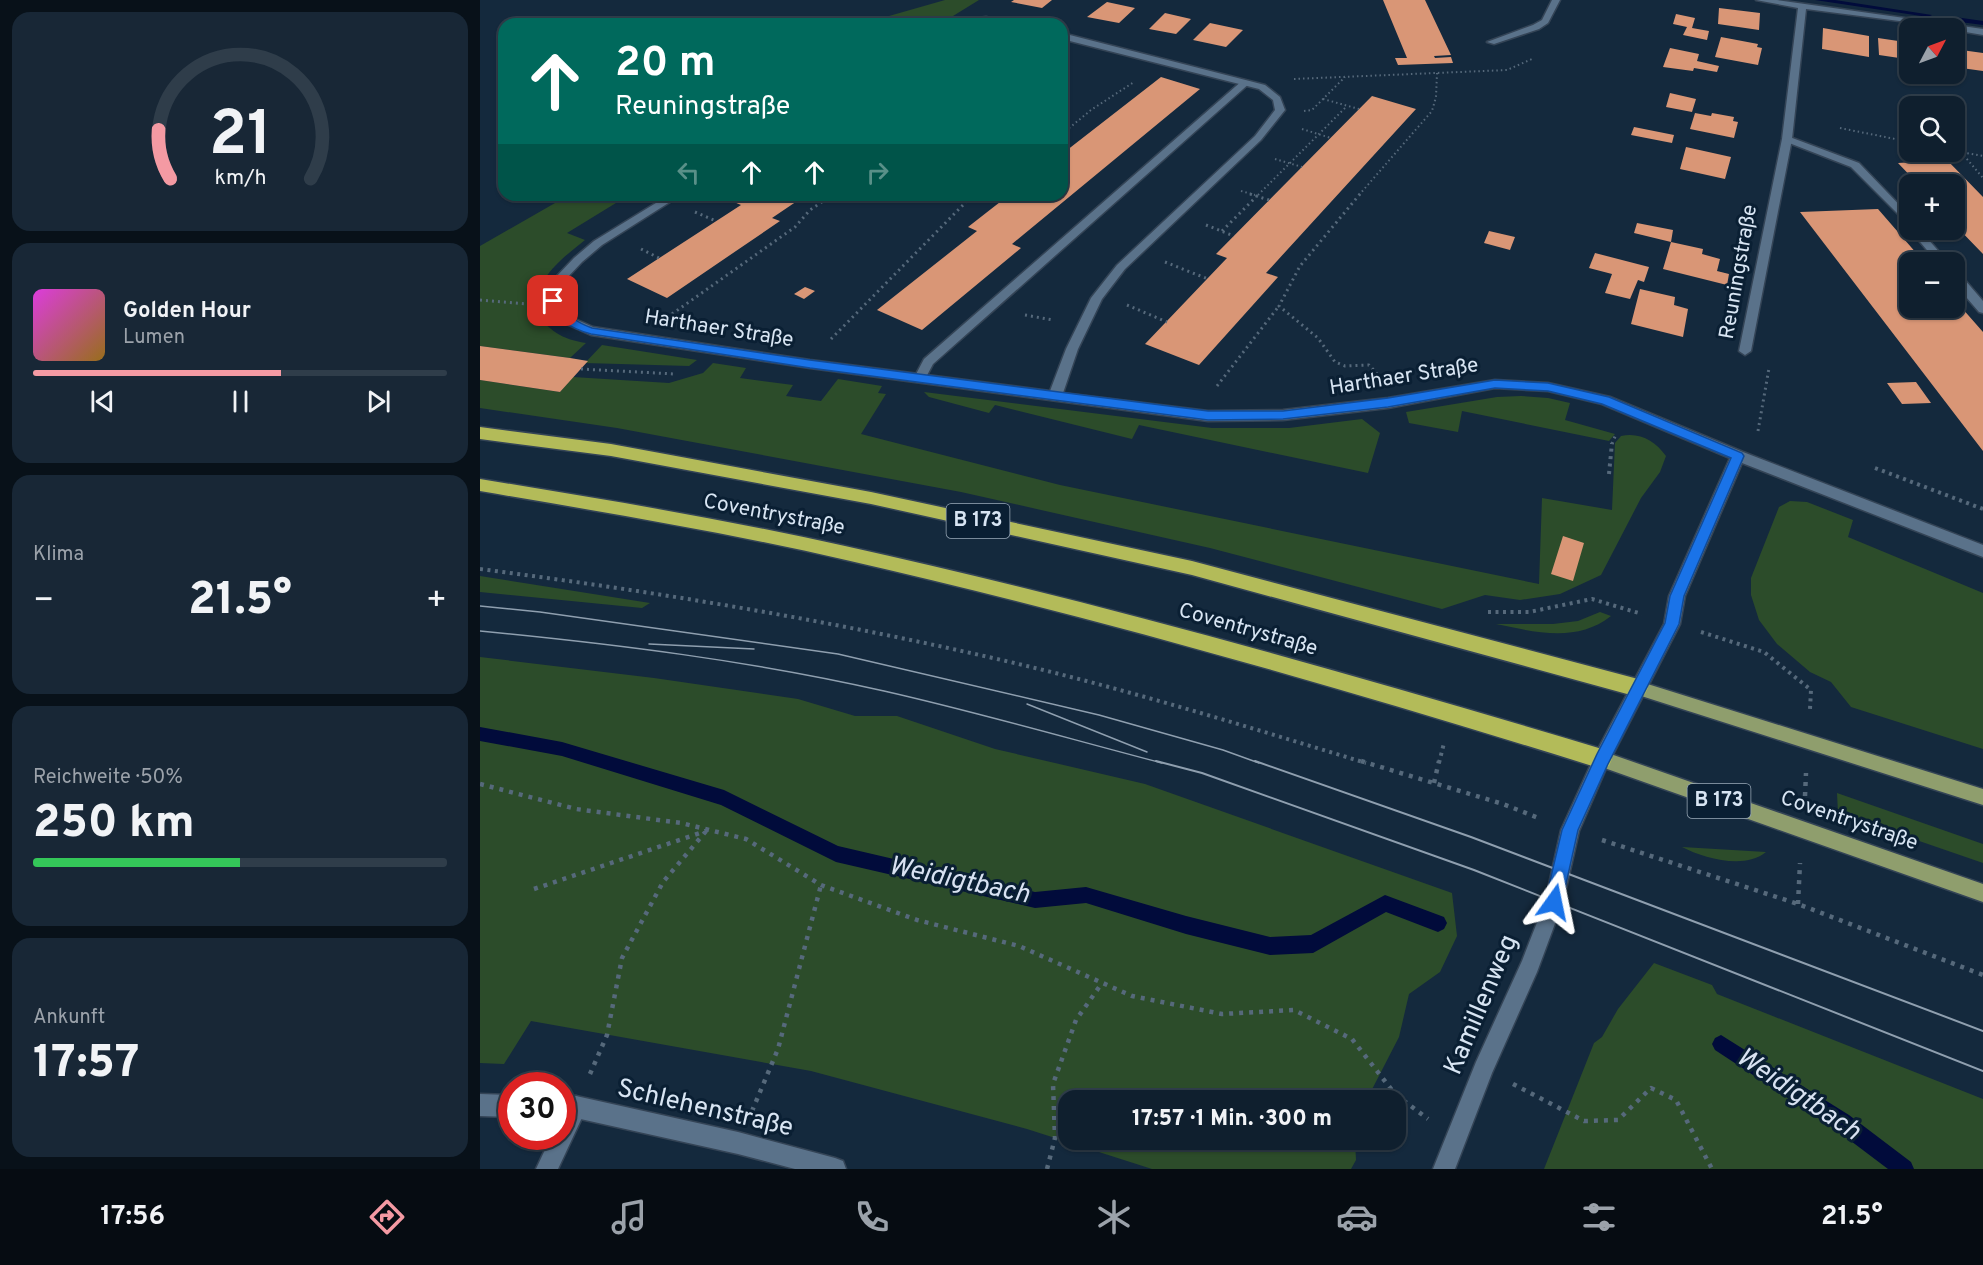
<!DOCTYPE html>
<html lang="de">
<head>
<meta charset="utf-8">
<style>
	body { margin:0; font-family:Overpass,sans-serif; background:#182736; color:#f1f3f6; height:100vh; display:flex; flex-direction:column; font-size:22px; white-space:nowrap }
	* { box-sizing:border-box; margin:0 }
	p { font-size:20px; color:#9ba2aa }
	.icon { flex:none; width:33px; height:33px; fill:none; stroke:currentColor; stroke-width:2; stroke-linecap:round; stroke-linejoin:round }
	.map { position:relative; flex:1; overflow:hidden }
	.drawer { display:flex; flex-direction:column; gap:12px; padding:12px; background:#081119; width:480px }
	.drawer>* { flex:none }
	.top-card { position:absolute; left:18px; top:18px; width:570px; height:183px; border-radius:18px; box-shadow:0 2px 4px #0004,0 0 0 2px #2f3d4a; background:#00695c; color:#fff; overflow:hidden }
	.needle { width:39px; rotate:49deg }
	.buttons { position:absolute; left:1419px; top:18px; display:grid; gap:12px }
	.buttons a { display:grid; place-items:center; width:66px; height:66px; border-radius:12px; background:#0f1f2e; box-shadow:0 2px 4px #0004,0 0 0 2px #2f3d4a; font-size:30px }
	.speed { position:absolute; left:18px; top:1072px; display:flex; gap:12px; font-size:30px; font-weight:700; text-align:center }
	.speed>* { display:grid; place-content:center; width:78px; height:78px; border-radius:50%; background:#0f1f2e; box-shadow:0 2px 4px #0004,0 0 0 2px #2f3d4a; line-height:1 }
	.speed .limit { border:9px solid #d22; background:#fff; color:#111 }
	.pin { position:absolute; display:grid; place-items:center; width:51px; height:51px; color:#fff; margin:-26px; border-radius:12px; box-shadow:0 3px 9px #0006 }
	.me { position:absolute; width:66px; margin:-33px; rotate:12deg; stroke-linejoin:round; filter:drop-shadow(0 0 4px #0008) }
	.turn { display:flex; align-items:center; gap:21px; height:126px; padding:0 18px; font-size:27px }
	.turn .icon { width:78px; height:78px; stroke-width:2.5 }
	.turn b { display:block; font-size:42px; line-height:51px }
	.lanes { display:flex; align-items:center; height:57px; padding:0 18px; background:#0003; justify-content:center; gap:30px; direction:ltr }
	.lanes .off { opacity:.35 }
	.big { font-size:45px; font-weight:800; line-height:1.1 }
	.drawer .tile { flex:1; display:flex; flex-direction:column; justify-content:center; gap:9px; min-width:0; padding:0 21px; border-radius:18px; background:#182736 }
	.drawer .dial { align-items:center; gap:0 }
	.dial svg { height:156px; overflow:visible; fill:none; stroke:#2f3d4a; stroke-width:7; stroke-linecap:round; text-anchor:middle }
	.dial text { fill:#f1f3f6; stroke:none }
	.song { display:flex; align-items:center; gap:18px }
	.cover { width:72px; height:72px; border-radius:9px; background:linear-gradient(135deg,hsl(300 70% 55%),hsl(40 70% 35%)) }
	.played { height:6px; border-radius:3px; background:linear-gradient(90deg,#f49aa3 60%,#2f3d4a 60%) }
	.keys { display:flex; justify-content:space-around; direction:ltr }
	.heat { display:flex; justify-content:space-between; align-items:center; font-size:33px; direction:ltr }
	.charge { height:9px; border-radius:4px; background:linear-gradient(90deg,#34c759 50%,#2f3d4a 0) }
	.trip { position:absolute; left:578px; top:1090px; width:348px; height:60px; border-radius:18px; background:#0f1f2e; box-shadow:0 2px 4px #0004,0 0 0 2px #2f3d4a; font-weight:800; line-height:60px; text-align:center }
	.dock { display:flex; height:96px; justify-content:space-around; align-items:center; background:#060c12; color:#9ba2aa }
	.dock .icon { width:42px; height:42px }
	.dock .selected { color:#f49aa3 }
	.dock b { font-size:27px; color:#f1f3f6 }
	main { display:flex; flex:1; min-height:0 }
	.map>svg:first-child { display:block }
	.green { fill:#2c4c2a }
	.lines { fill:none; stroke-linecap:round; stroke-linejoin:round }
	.stream { fill:#010b3b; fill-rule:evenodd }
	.building { fill:#d99676 }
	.lane-casing { stroke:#344456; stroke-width:3 }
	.street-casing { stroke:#344456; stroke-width:3 }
	.primary-casing { stroke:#344456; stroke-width:3 }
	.highway-casing { stroke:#344456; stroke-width:3 }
	.path-far3 { stroke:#56697b; stroke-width:2; stroke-dasharray:1.5 3; stroke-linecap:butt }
	.path-far2 { stroke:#56697b; stroke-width:3; stroke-dasharray:2 4; stroke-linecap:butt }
	.path-far1 { stroke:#56697b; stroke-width:4; stroke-dasharray:3 4.5; stroke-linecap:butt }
	.path { stroke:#56697b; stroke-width:4.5; stroke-dasharray:4 6; stroke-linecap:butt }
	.lane { fill:#5a728a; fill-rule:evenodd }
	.street { fill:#5a728a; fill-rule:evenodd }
	.primary { fill:#8f9e6d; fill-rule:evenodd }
	.highway { fill:#b3bb59; fill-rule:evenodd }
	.tram-far1 { stroke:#8f9faf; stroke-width:1.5 }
	.tram { stroke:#8f9faf; stroke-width:2 }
	.route { fill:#1a73e8; stroke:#114b97; stroke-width:1.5 }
	.labels { text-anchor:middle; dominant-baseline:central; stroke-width:6; stroke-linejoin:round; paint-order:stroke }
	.shield { fill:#0a1f33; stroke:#9aaab9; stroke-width:1.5 }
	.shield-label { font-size:20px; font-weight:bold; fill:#d8e5f3 }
	.street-label { font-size:21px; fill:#d8e5f3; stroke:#0a1f33 }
	.near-street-label { font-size:26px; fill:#d8e5f3; stroke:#0a1f33 }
	.near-water-label { font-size:27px; font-style:italic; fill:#d9e2f2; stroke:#0a1f33 }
</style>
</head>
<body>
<main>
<section class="drawer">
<div class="tile dial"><svg viewBox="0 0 100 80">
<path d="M14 69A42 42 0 1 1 86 69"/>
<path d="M14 69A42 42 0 0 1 8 44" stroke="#f49aa3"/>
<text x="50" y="56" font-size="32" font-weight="700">21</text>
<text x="50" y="72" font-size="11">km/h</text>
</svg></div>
<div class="tile">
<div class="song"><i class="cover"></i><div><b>Golden Hour</b><p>Lumen</p></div></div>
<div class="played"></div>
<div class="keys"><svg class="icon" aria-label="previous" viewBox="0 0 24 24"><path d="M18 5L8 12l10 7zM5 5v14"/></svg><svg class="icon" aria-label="pause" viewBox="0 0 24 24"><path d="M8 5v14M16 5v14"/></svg><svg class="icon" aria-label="next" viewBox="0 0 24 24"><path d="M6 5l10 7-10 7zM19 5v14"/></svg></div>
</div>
<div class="tile"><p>Klima</p>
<div class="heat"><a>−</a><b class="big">21.5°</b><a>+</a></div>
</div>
<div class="tile"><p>Reichweite · 50%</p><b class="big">250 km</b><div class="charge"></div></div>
<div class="tile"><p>Ankunft</p><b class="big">17:57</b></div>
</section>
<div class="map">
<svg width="1503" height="1169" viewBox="0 0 1503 1169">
	<rect width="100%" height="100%" fill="#14293d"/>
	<path class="green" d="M465 0H499L460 24H393L409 16Z
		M89 195H149L87 233 105 240C81 259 56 278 54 311 70 331 81 339 106 343L90 358 0 346V246Z
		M122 345 217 360 209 366 105 363Z
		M233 363 266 368 260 378 313 385 306 396 341 401 358 379 402 386 398 393 406 394 381 434 580 485 1059 584 1062 498 1132 510 1135 443 1141 436C1160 432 1175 441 1186 456L1180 472 1161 498 1121 575 1080 594 1040 600 1005 595 962 609 730 548 481 492 137 428 0 408V380L80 392 93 377 189 383 223 373Z
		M444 392 732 428H809L882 419 900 433 888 473 659 425 652 439 515 405 509 413 449 397Z
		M1041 396 1068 398 1090 403 1085 420 1135 434 1129 441 982 411 978 432 929 423 926 412 1017 397Z
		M1310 501 1327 502 1373 520 1368 537 1503 593V749L1371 707 1351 682 1330 672 1297 644 1279 620 1271 595V578L1299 507Z
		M0 576 170 603 162 608 0 592Z
		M1120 612 1131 616C1097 643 1055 632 1016 624H1073L1098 621Z
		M0 657 174 678 318 699 375 716H417L515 749 665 784 972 893 977 936 960 972 929 994 919 1037 886 1101H588V1140H875L876 1160 871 1169H672L547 1129 331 1071 51 1021 24 1064 0 1063Z
		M1357 793 1503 844V863L1358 813Z
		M1202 847 1286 852C1265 870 1223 858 1202 847Z
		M1174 963 1232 985 1237 994 1242 996 1503 1099V1169H1064L1114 1043 1122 1037 1138 1009Z"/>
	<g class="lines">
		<path class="stream" d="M1335 0H1355L1452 15 1448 17Z
			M1468 16 1503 21V25L1465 20 1464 18Z
			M0 727 82 742 244 790 358 846 555 892 606 887 706 916 790 937 831 935 905 895 964 917 967 923 964 929 958 932 906 912 833 953 790 955 706 934 606 903 555 908 356 862 241 805 82 756 0 741Z
			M1241 1035 1369 1115 1431 1162 1434 1169H1408L1355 1129 1235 1050 1232 1044 1235 1038Z"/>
	</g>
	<path class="building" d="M534 0H572L562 8 531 2Z
		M903 0H945L971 55 954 56 955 58 971 57 973 63 918 65 915 58H927Z
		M627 2 655 8 639 23 607 17Z
		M1239 8 1280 13 1279 30 1238 24Z
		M685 13 711 19 696 34 669 29Z
		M1196 14 1215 18 1212 28 1229 31 1227 40 1203 35 1207 27 1193 24Z
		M730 23 763 30 746 47 713 40Z
		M1343 28 1389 36V57L1342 49Z
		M1241 37 1278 44 1277 47 1282 48 1278 65 1235 57Z
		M1398 38 1425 42 1426 59 1399 55Z
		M1190 48 1219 54 1217 61 1239 66 1237 72 1214 68 1213 71 1183 67Z
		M1474 49 1503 53V71L1474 67Z
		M681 77 720 89 532 244 541 248 442 330 397 310 497 231 488 227 529 195H582V154Z
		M1190 93 1216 99 1212 112 1186 107Z
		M892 96 936 109 786 273 798 277 719 365 665 344 747 258 736 254Z
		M1215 113 1231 116 1232 113 1254 117 1253 121 1258 122 1254 138 1210 129Z
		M1154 127 1194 135 1192 143 1151 135Z
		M1206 147 1251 157 1245 179 1200 169Z
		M1467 160 1503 197V254L1474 224V184H1438L1418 163Z
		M264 195H326L292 218 300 221 187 298 147 279 261 205 254 202Z
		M1398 209 1444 262H1430V308H1474V299L1503 332V451L1320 212Z
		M1157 223 1193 230 1191 242 1154 233Z
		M1009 231 1035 237 1030 250 1004 243Z
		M1191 242 1223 249 1222 254 1240 259 1237 271 1249 274 1247 285 1183 269Z
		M1115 253 1169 267 1164 282 1158 280 1150 299 1125 293 1132 274 1109 268Z
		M325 287 335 291 324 299 314 294Z
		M1160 289 1195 297 1194 305 1208 309 1203 337 1151 324Z
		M0 346 90 358 108 361 80 392 0 380Z
		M1436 382 1451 403 1422 404 1407 383Z
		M1083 536 1104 543 1093 581 1071 574Z"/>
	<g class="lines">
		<defs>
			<path id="lane" d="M1072 0H1080L1068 23 1059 29 1014 44 1007 42 1053 25 1062 20Z
				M763 80 771 82 453 364 444 381H436L434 378 444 359Z
				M1307 136 1379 163 1430 216V226L1371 167 1304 141V137Z
				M1430 230H1440L1468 262H1457Z
				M1474 272H1478L1503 301V313L1499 312 1474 283Z
				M96 1096 103 1100 107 1107 78 1169H56L71 1137H82V1112L89 1100Z"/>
			<path id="street" d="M1276 0H1297L1503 29V35L1474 30V28L1326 9 1312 139 1271 351 1265 355 1259 351 1302 139 1318 8Z
				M506 17 537 24H471L475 21Z
				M582 33 785 85 800 97 805 110 781 140 645 269 622 299 598 349 583 393 728 411 803 410 908 398 1015 380 1068 383 1130 397 1263 452 1503 545V557L1262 463 1205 596 1200 624 1128 764 1099 831 1083 902 1057 972 1012 1073 975 1169H953L996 1062 1042 961 1065 902 1081 830 1116 753 1184 624 1189 596 1250 458 1122 404 1068 391 1015 388 908 408 803 420 728 421 330 368 111 335 84 323 67 301 75 278 94 258 114 241 189 195H201L122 245 102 262 86 279 79 301 93 318 113 327 330 360 570 391 586 349 611 298 637 265 775 136 795 110 793 100 779 89 582 39Z
				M0 1094 32 1095V1117L0 1116Z
				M82 1096H96L258 1132 355 1158 363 1161 366 1169H315L258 1154 96 1118H82Z"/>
			<path id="primary" d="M1158 681 1503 789V805L1152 693 1150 688 1152 683Z
				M1122 751 1503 884V902L1116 765 1113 759 1116 753Z"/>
			<path id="highway" d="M0 427 131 444 391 492 712 561 1158 679 1165 682 1168 688 1165 694 1158 697 712 575 391 504 131 456 0 439Z
				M0 479C122 499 244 519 365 546 620 602 872 674 1122 749L1129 752 1132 759 1129 766 1122 769C872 691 621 618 366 560 245 532 122 512 0 491Z"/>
		</defs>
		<use href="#lane" class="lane-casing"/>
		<use href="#street" class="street-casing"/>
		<use href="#primary" class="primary-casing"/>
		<use href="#highway" class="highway-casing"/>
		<path class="path-far3" d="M814 79 1027 70 1052 59
			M843 99 879 109
			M824 111 832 110 865 77
			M1360 128 1430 142
			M822 129 851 138
			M582 134 611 110 654 82
			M1474 151 1503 156
			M1481 152 1503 178
			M795 159 822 167
			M761 191 775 195
			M778 195 867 106
			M879 195 952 111 956 97 957 73"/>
		<path class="path-far2" d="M770 194 789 200
			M880 194 820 266 799 306 838 338 855 362 865 366 889 365 899 376
			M215 212 236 221
			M726 225 754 236
			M742 231 779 194
			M161 249 179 258
			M685 262 728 279
			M0 300 47 304
			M647 305 687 322
			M192 314 315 227 330 210 352 195
			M545 315 573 320
			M351 339 486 202 498 195
			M101 369 195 374
			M737 386 799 306
			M1278 431 1289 368
			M1132 444 1136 434"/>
		<path class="path-far1" d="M1395 468 1503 509
			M1129 474 1132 443
			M0 569C178 592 355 621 530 662 650 690 768 727 886 763
			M1008 612H1049L1112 599 1162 614
			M1221 632 1284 652 1331 690 1330 709
			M959 763 964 743"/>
		<path class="path" d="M881 761 1023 804 1061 819
			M954 783 959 761
			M0 784 96 809 201 823 266 839 341 885 437 920 539 946 652 996 742 1014 814 1010 872 1039 915 1094 948 1119
			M1325 796 1326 773
			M1122 840 1318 904 1503 975
			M54 889 226 831
			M1318 904 1320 863
			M110 1074 127 1035 142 958 183 882 227 830
			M1033 1084 1104 1121 1138 1120 1171 1088 1196 1100 1232 1169
			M272 1111 298 1049 341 885
			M567 1169 575 1138 573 1084 596 1020 622 983"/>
		<use href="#lane" class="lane"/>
		<use href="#street" class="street"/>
		<use href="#primary" class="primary"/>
		<use href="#highway" class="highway"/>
		<path class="tram-far1" d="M0 606 60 612 358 654 619 715 743 750 779 763
			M0 631C135 644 272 661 404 691 497 712 590 739 682 763
			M169 644 274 649
			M547 704 667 752"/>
		<path class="tram" d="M676 761 722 773 994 870 1503 1071
			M775 761 991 837 1503 1031"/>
	</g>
	<path class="route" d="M73 298 77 299C87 315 95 322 112 328L330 360 728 411H803L908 398 1015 380 1068 383 1129 397 1262 453 1264 456 1204 596 1199 624 1128 764 1098 830 1082 902 1080 908 1074 910 1068 908 1065 902 1082 830 1117 754 1185 623 1190 596 1251 458 1122 404 1068 391 1015 388 908 407 803 419 728 420 330 368 111 334C90 328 78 321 68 301Z"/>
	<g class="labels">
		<g class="shield">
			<rect x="466.5" y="504" width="63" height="34" rx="4.5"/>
			<rect x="1207.5" y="784" width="63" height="34" rx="4.5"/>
		</g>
		<g class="shield-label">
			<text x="498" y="521">B 173</text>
			<text x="1239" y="801">B 173</text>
		</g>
		<g class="street-label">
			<text transform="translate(1259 272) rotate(-80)">Reuningstraße</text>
			<text transform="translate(239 329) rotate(9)">Harthaer Straße</text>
			<text transform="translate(924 377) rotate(-9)">Harthaer Straße</text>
			<text transform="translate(294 515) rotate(11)">Coventrystraße</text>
			<text transform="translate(768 630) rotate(16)">Coventrystraße</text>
			<text transform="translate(1369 821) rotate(19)">Coventrystraße</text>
		</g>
		<g class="near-street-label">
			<text transform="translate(1002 1005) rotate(-67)">Kamillenweg</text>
			<text transform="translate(225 1109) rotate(13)">Schlehenstraße</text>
		</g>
		<g class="near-water-label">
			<text transform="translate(479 881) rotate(12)">Weidigtbach</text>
			<text transform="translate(1318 1095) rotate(34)">Weidigtbach</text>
		</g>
	</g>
</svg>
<div class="buttons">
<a><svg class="needle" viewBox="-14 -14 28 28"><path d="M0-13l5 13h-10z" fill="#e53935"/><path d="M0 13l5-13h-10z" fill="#9ba2aa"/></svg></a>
<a><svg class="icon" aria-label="search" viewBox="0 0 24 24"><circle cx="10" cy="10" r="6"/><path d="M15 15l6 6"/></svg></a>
<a>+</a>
<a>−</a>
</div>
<div class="speed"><div class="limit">30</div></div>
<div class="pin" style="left:73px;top:301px;background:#d93025"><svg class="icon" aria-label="arrive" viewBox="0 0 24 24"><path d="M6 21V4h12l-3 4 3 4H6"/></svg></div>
<svg class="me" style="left:1074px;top:902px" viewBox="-20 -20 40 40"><path d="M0-17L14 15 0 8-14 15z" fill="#1a73e8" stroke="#fff" stroke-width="4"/></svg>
<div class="trip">17:57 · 1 Min. · 300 m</div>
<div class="top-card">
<div class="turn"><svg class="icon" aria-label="ahead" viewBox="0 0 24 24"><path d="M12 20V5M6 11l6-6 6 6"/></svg><div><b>20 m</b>Reuningstraße</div></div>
<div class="lanes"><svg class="icon off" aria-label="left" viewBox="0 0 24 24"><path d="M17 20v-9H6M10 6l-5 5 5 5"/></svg><svg class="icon" aria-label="ahead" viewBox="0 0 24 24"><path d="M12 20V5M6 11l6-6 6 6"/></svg><svg class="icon" aria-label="ahead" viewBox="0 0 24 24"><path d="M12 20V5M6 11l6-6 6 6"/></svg><svg class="icon off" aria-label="right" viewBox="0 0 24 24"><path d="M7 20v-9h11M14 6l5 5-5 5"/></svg></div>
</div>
</div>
</main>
<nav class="dock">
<b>17:56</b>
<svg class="icon selected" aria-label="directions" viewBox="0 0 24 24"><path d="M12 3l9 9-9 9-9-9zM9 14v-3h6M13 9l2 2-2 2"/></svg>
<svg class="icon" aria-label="music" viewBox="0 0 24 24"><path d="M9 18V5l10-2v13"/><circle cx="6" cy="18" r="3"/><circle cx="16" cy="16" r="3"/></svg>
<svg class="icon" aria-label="phone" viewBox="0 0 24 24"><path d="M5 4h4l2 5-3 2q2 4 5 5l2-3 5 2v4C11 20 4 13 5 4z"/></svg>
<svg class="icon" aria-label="climate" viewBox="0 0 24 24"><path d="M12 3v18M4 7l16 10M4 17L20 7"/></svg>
<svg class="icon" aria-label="car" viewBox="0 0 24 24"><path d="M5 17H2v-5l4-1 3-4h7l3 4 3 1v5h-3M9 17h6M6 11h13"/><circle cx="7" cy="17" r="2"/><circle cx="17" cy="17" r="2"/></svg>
<svg class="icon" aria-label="filters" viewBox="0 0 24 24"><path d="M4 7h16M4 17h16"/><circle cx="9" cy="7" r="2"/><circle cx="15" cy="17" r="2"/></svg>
<b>21.5°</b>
</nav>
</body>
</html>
